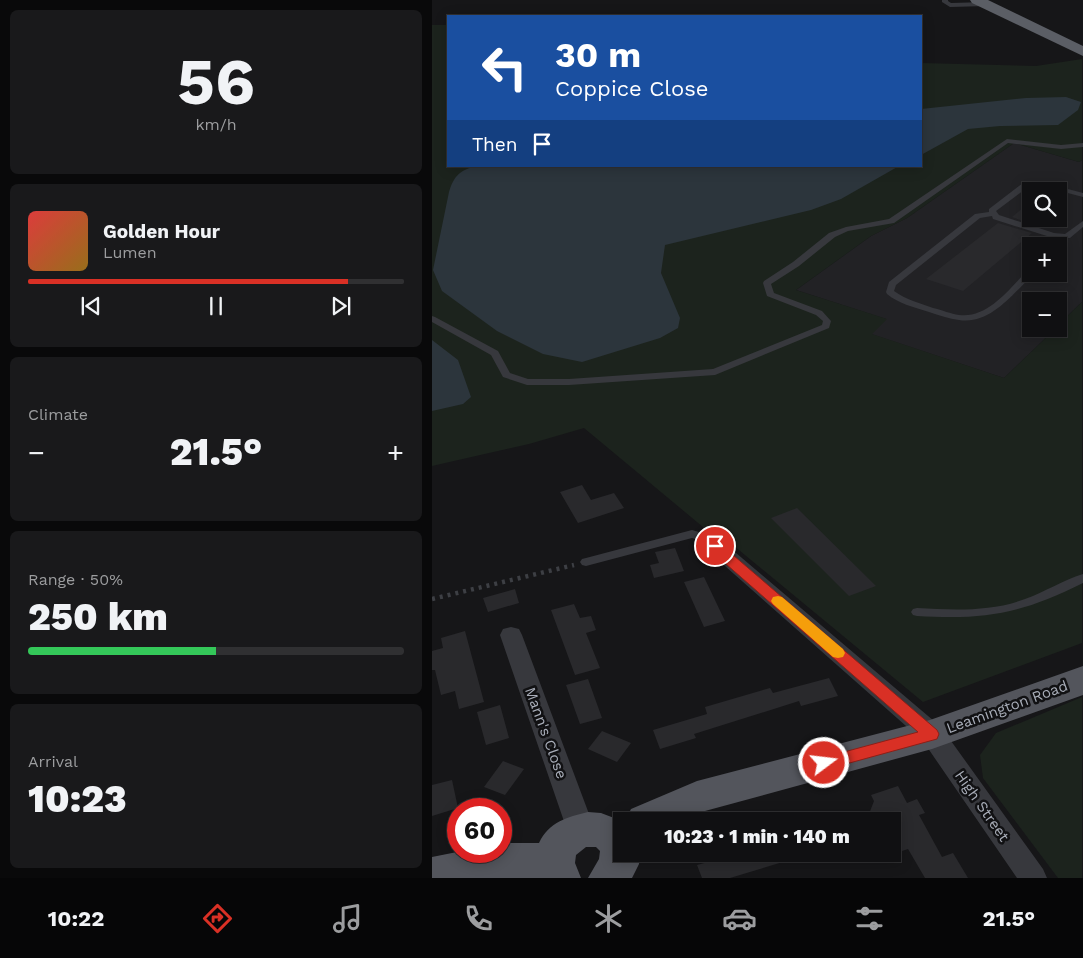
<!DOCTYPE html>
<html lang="en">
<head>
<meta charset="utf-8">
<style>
	body { margin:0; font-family:"Work Sans",sans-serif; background:#19191b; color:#f1f3f6; height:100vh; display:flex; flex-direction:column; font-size:19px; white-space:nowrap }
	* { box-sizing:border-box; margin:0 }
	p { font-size:16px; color:#9c9d9f }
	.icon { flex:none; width:28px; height:28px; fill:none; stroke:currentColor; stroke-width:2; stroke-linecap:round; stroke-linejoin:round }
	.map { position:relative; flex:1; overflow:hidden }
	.side { display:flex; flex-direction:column; gap:10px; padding:10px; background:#09090a; width:432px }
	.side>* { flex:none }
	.banner { position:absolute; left:15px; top:15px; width:475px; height:152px; border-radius:0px; box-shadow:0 2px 12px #0003,0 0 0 1px #303032; background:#1a4fa0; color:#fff; overflow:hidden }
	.controls { position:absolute; left:590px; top:182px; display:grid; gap:10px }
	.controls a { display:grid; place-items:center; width:45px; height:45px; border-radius:0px; background:#101012; box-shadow:0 2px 12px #0003,0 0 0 1px #303032; font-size:25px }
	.speed { position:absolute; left:15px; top:798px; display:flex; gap:10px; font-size:25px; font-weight:700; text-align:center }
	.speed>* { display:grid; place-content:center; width:65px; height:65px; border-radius:50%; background:#101012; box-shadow:0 2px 12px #0003,0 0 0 1px #303032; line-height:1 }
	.speed .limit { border:8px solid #d22; background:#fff; color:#111 }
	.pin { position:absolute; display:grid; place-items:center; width:42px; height:42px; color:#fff; margin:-21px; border:2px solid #fff; border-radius:50%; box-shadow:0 1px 5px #0007 }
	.me { position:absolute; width:55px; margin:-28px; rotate:75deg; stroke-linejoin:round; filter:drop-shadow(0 0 4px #0008) }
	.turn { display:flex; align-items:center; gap:18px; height:105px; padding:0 25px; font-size:22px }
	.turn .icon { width:65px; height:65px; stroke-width:2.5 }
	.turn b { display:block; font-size:35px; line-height:42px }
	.then { display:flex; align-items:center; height:48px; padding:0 25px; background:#0003; gap:10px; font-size:19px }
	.big { font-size:38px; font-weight:800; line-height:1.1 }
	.side .card { flex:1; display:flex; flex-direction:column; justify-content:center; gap:8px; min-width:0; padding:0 18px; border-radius:8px; background:#19191b }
	.side .dial { align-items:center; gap:0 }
	.dial b { font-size:65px; line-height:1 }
	.song { display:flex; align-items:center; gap:15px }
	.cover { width:60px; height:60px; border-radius:8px; background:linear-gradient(135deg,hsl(0 70% 55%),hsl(40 70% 35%)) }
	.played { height:5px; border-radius:2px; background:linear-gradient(90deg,#d93025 85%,#303032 85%) }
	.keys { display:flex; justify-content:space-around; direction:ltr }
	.heat { display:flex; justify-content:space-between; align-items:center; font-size:28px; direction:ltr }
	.charge { height:8px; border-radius:4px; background:linear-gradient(90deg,#34c759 50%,#303032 0) }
	.trip { position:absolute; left:181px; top:812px; width:288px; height:50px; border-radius:0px; background:#101012; box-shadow:0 2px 12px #0003,0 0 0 1px #303032; font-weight:800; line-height:50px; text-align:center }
	.tab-bar { display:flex; height:80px; justify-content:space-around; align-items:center; background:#060607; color:#9c9d9f }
	.tab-bar .icon { width:35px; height:35px }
	.tab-bar .on { color:#d93025 }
	.tab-bar b { font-size:22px; color:#f1f3f6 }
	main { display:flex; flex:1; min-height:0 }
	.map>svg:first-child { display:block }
	.built { fill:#222225; fill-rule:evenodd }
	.green { fill:#1c231d }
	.water { fill:#2c353c }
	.building { fill:#29292c }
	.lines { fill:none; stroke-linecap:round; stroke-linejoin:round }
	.path { stroke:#3d3f44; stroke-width:4.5; stroke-dasharray:3 5; stroke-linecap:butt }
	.service { fill:#37383d; fill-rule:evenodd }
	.minor { fill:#37383d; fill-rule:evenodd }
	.primary { fill:#53555c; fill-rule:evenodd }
	.trunk { fill:#5b5e65; fill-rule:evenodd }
	.route { fill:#d93025; stroke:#8d1f18 }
	.slow { fill:#f59e0b }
	.labels { text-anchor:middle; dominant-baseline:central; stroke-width:5; stroke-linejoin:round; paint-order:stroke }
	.near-street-label { font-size:15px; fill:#a8adb8; stroke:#111113 }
</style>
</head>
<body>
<main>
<section class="side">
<div class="card dial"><b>56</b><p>km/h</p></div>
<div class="card">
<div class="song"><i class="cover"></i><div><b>Golden Hour</b><p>Lumen</p></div></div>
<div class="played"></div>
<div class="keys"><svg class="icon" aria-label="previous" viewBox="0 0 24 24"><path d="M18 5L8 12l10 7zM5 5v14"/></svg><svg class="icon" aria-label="pause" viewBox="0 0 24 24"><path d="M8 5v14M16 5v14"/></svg><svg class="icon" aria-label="next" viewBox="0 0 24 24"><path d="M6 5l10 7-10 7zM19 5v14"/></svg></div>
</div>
<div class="card"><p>Climate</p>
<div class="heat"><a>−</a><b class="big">21.5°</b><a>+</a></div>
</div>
<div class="card"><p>Range · 50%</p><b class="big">250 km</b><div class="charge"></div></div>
<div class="card"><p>Arrival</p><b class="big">10:23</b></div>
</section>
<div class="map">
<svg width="651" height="878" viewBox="0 0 651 878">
	<rect width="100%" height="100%" fill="#161618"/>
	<path class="built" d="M582 143 647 162 650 160V302L626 325V301H599V329H623L572 378 439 334 454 319 364 290 439 236 475 218ZM599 191H626V219H599ZM599 246H626V274H599Z"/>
	<path class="green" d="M0 25H16V166H489V63L604 66 650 59V160L647 162 582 143 475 218 439 236 364 290 455 319 440 334 572 378 623 329H626V325L650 302V643L491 702 284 531 277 532 152 428 97 444 0 466Z
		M650 697V878H626L551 778 548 755 564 733Z"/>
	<path class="water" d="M634 97 649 102 646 110 626 125 568 126 536 129 489 155V109L594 98Z
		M43 166H467L409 199 379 210 233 245 229 273 248 318 246 328 228 338 150 362 111 354 65 331 10 291 1 270 17 192C22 176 27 171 43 166Z
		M0 340 26 360 39 397 31 404 0 411Z"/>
	<path class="building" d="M599 201V219H618L609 227 580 217Z
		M566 223 600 233 531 291 494 279Z
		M150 485 159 500 182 493 192 508 146 523 128 492Z
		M365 508 444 586 417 596 339 518Z
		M243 548 252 571 222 578 218 565 227 563 223 552Z
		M272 577 293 621 272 627 252 582Z
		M83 589 87 603 56 612 51 598Z
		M142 604 148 618 159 616 164 630 154 633 168 668 143 675 119 610Z
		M33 631 52 702 27 709 23 691 9 695 3 670H0V651L11 648 9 638Z
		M397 678 406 696 369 706 367 701 262 734 264 738 228 749 221 730 275 714 273 707 338 688 341 693Z
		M156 679 170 718 148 724 134 685Z
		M68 705 77 738 54 745 45 712Z
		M170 731 199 743 185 762 156 749Z
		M71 761 92 769 73 795 52 787Z
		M20 780 26 808 0 816V785Z
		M466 786 475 803 485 799 493 813 487 815 510 857 521 853 536 878H493L476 849 470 851 465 842 460 843V821H441L437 814 442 801 439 795Z
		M282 854H364V858L298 878H270L265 865 284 860Z"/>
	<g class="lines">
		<path class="path" d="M0 599 142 565"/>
		<path class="service" d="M510 0H516V1L519 3 554 2 557 4 554 6 518 7 510 2Z
			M575 139 629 145 651 143V147L629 149 576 143 462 223 416 231 403 237 367 266 339 284 342 293 390 311 399 321 397 328 283 375 137 385H95L71 377 59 355 0 322V316L3 317 66 351 78 373 96 379H137L281 369 390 325 391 321 384 315 335 296 331 283 332 281 361 262 397 233 414 227 457 219Z
			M591 183H613L651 193V197L613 187H596L564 211 567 215 622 233 633 234 651 221V227L638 238 618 237 561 219 560 216 548 218 464 285 462 291C474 300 488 303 501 308 510 310 519 314 527 315 556 319 578 288 596 270H599V274H602C581 293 559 325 527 320 517 319 507 315 497 312 482 307 467 304 455 294L454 292 457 282 543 214 557 212V209Z
			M260 530 281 536 289 546 287 549H279L273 542 260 538 154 566 150 565 148 562 150 559 154 558Z
			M651 574V583C589 614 553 620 485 616L481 615 479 612 481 609 485 608C521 610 559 612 593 599 613 592 631 580 651 574Z"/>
		<path class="minor" d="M283 539 290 541 509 727 611 869 615 878H585L491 741 276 551 272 546 276 541Z
			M79 627 87 629 90 635 163 830 159 838 149 842 139 838 135 830 68 635 71 629Z"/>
		<path class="primary" d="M651 666V695L500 749 273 811 252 821H193L199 809 265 781 498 720Z
			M156 812 169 813 190 821V854H208L207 864 200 878H156L167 859 168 851 164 847H154L144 855 143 863 149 878H0V857L30 851H69V843H107C117 822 135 817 156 812Z"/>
		<path class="trunk" d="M538 0H556L651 46V56L540 3Z"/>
	</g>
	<path class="route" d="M283 542 287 543 505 730 507 734 505 739 392 770 386 768 384 763 386 759 486 732 278 550 276 546 278 543Z"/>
	<path class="slow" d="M346 596 350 597 411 649 413 653 411 657 406 658 401 657 341 604 339 601 341 597Z"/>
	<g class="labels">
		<g class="near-street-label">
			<text transform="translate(575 707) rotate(-20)">Leamington Road</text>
			<text transform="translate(114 733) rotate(70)">Mann's Close</text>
			<text transform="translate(550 806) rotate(55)">High Street</text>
		</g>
	</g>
</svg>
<div class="controls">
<a><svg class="icon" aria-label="search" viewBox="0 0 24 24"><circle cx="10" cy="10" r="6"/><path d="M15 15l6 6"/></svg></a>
<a>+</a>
<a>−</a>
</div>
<div class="speed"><div class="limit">60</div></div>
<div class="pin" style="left:283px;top:546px;background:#d93025"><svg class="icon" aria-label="arrive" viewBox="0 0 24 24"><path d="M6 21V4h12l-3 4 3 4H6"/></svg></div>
<svg class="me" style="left:392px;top:763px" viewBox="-20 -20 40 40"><circle r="17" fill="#d93025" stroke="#fff" stroke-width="3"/><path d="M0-11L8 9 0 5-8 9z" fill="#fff"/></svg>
<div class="trip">10:23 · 1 min · 140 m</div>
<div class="banner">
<div class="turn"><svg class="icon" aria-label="left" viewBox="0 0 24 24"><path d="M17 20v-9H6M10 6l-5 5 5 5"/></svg><div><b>30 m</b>Coppice Close</div></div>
<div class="then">Then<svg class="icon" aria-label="arrive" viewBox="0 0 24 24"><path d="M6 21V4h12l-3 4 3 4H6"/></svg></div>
</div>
</div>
</main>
<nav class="tab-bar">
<b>10:22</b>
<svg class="icon on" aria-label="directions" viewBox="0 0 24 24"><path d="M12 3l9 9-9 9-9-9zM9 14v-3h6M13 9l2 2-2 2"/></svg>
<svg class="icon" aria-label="music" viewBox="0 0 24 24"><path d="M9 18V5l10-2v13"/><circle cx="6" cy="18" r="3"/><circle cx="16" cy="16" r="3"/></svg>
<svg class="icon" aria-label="phone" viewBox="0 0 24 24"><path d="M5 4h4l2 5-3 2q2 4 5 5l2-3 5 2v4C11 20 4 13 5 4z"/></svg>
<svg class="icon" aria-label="climate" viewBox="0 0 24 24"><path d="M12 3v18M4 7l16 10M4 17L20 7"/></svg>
<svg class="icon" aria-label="car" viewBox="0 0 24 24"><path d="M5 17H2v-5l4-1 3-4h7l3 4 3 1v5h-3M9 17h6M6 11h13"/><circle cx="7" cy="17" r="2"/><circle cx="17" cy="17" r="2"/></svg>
<svg class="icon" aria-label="filters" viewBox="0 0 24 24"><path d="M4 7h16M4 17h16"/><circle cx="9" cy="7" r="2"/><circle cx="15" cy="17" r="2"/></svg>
<b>21.5°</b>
</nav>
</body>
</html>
